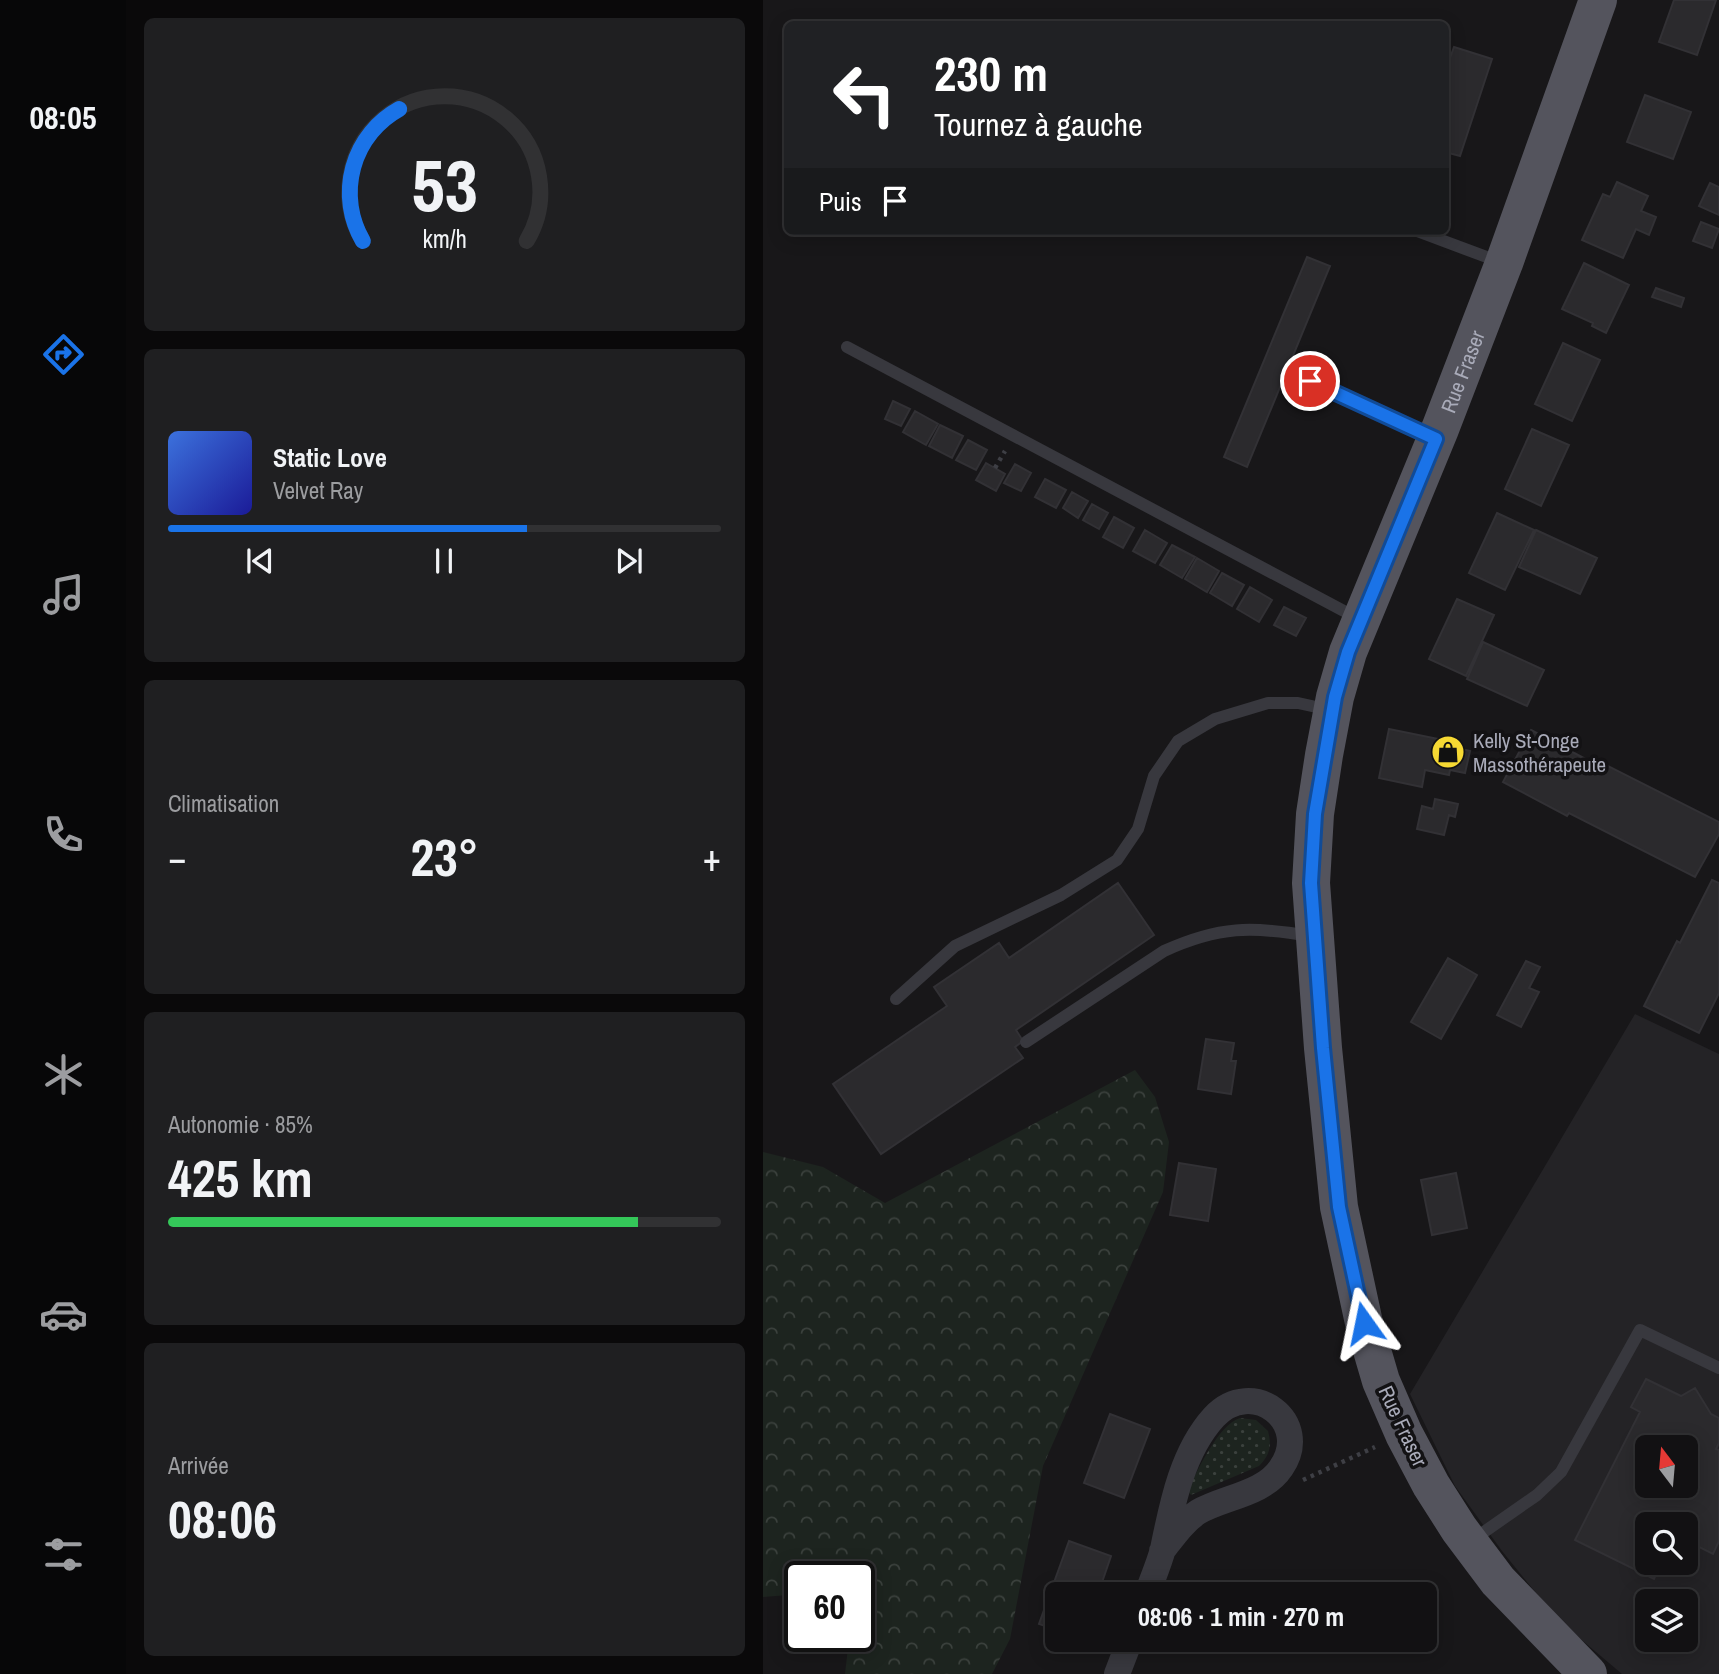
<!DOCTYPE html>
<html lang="fr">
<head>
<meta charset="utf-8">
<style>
	body { margin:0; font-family:"Archivo Narrow",sans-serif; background:#1f1f21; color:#f1f3f6; height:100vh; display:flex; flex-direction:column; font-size:26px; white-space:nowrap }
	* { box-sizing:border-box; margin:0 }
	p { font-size:23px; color:#9c9da0 }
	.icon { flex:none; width:38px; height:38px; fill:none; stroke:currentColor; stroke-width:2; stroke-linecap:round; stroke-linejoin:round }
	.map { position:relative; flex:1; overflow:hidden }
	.details { display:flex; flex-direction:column; gap:18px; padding:18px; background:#0a090a; width:637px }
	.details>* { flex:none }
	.top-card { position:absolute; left:21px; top:21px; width:665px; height:214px; border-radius:10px; box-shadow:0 4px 18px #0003,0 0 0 2px #313133; background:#202124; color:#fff; overflow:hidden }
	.needle { width:46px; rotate:344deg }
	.buttons { position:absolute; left:872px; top:1435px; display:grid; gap:14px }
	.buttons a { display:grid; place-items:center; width:63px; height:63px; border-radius:10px; background:#121113; box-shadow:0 4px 18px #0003,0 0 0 2px #313133; font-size:35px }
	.speed { position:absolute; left:21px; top:1561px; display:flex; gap:14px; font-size:35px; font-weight:700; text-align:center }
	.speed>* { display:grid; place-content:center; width:91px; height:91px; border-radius:50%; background:#121113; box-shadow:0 4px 18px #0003,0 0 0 2px #313133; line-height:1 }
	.speed .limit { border:4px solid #111; border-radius:10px; background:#fff; color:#111 }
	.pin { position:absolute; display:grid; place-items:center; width:60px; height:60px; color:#fff; margin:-30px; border:4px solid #fff; border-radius:50%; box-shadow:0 2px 7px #0007 }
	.me { position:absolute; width:77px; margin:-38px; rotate:348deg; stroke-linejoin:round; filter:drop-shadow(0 0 5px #0008) }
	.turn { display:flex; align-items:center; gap:24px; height:147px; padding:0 35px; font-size:32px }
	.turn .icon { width:91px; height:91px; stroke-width:2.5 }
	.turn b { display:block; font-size:49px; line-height:60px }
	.then { display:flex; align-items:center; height:66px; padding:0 35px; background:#0003; gap:14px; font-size:26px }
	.big { font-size:52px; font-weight:700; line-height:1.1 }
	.details .card { flex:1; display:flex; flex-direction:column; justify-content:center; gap:10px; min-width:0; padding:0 24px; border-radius:10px; background:#1f1f21 }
	.details .dial { align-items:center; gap:0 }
	.dial svg { height:182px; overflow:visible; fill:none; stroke:#313133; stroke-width:7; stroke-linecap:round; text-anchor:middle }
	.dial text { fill:#f1f3f6; stroke:none }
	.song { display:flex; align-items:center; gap:21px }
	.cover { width:84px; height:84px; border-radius:10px; background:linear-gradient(135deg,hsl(220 70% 55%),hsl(240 70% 35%)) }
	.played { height:7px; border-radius:4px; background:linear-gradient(90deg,#1a73e8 65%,#313133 65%) }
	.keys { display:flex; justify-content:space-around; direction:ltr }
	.heat { display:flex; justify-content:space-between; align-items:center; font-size:38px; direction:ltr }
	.charge { height:10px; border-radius:5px; background:linear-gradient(90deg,#34c759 85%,#313133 0) }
	.trip { position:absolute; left:282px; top:1582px; width:392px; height:70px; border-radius:10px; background:#121113; box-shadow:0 4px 18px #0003,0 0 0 2px #313133; font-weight:700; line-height:70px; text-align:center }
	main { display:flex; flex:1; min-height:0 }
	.tab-bar { display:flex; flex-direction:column; width:126px; justify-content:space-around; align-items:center; background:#070708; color:#9c9da0 }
	.tab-bar .icon { width:49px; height:49px }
	.tab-bar .current { color:#1a73e8 }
	.tab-bar b { font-size:32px; color:#f1f3f6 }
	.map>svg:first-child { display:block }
	.built { fill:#242326; fill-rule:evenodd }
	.grass { fill:url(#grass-dots) }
	.forest { fill:url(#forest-crowns) }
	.building { fill:#2b2a2d; stroke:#323135; stroke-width:2; fill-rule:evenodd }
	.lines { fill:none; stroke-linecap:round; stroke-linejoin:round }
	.path { stroke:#3e3f45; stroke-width:4.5; stroke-dasharray:3.5 5; stroke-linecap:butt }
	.lane { stroke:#38383e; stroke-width:12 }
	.street { stroke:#38383e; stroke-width:26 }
	.primary { stroke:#54545d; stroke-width:38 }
	.route-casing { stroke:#114b97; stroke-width:18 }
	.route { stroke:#1a73e8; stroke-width:12 }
	.labels { text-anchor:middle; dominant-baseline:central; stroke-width:7; stroke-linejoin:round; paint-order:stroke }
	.street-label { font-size:21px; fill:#a9abb9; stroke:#131214 }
	.poi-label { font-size:21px; fill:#a9abb9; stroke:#131214; text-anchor:start }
</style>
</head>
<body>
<main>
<nav class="tab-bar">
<b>08:05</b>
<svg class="icon current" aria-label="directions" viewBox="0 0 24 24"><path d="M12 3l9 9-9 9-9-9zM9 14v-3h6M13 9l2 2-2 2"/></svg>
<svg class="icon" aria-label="music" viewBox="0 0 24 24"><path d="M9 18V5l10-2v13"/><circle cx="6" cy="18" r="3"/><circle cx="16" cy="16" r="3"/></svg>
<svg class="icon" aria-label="phone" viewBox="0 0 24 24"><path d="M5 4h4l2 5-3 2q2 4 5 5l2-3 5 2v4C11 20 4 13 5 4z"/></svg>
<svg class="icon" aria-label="climate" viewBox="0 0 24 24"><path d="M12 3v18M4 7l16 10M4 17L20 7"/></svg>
<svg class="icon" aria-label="car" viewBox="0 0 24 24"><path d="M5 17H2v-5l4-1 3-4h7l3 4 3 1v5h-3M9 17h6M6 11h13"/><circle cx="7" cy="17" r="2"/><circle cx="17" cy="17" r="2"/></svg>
<svg class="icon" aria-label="filters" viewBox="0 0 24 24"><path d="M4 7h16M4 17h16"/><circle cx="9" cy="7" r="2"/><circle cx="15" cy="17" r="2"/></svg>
</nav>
<section class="details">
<div class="card dial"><svg viewBox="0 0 100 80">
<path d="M14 69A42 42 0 1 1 86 69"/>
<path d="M14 69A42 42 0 0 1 30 11" stroke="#1a73e8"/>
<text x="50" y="56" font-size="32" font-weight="700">53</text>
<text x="50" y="72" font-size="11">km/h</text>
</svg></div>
<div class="card">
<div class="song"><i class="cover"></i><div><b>Static Love</b><p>Velvet Ray</p></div></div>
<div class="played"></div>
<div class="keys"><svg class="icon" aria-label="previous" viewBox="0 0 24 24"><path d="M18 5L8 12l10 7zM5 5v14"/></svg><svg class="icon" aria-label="pause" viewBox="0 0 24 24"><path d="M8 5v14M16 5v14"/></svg><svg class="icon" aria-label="next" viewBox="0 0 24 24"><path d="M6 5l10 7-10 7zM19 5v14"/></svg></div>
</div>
<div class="card"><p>Climatisation</p>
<div class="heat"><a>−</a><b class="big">23°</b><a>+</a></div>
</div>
<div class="card"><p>Autonomie · 85%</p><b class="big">425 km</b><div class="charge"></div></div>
<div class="card"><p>Arrivée</p><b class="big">08:06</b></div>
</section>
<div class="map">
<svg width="956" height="1674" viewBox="0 0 956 1674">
	<defs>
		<pattern id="grass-dots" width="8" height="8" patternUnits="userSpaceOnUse" patternTransform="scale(1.75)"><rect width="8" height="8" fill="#1d241f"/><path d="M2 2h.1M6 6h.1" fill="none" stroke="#3b413d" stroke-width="1.8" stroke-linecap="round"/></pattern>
		<pattern id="forest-crowns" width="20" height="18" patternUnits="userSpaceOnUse" patternTransform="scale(1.75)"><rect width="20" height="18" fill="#1d241f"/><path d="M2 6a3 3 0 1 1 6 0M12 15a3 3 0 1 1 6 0" fill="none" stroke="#3b413d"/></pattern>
	</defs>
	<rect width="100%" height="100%" fill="#181719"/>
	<path class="built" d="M872 1014 956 1054V1674H859L794 1619 739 1551 692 1486 647 1394ZM884 1447H922V1486H884ZM884 1524H922V1563H884ZM884 1601H922V1640H884Z"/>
	<path class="grass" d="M477 1418 493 1420 505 1431C509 1446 507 1455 496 1466L428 1495 424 1490C436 1469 455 1425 477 1418Z"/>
	<path class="forest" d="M372 1070 392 1097 406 1142 400 1192 280 1466 247 1639 229 1674H82L86 1639 83 1636H96V1577H37V1594L0 1597V1152L60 1167 122 1203Z"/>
	<path class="building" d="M911 0H953L934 55 896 42Z
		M691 47 729 59 697 156 682 152V72Z
		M882 95 928 112 910 159 864 142Z
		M854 182 885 196 878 211 893 217 886 235 873 229 860 258 819 240 840 194 847 197Z
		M947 183 956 187V215L936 206Z
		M938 222 956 229 949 248 930 241Z
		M544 257 567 266 484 467 461 457Z
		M821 263 866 285 843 333 829 326 830 323 799 309Z
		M893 288 921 298 918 307 889 297Z
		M800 343 837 360 809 421 772 404Z
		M130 401 147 409 138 426 122 419Z
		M152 411 175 424 163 445 140 432Z
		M177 425 200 436 189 458 166 446Z
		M769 429 806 445 778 506 742 489Z
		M205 440 224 450 213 470 193 460Z
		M223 463 242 474 233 491 213 480Z
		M252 464 268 473 258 491 241 483Z
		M282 479 303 490 293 508 272 497Z
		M309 492 325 501 315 518 300 508Z
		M329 504 345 513 336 529 320 520Z
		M734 513 771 530 742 590 706 573Z
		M351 517 371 528 360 548 340 537Z
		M382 530 404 543 392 563 370 551Z
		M773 530 834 558 817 594 756 567Z
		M409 545 432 557 419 578 397 565Z
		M434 558 456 571 444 592 422 579Z
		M459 573 481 585 469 606 447 593Z
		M487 587 509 600 496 622 474 609Z
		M694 599 731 615 703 676 666 659Z
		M521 607 543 618 533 636 511 625Z
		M720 642 781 670 764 706 704 679Z
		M626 729 695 743 694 748 707 751 702 773 687 770 686 775 662 770 659 787 616 778Z
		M768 730 830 763 831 759 956 822V834L932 877 806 813 804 816 740 782Z
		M672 799 695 804 692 817 686 815 681 835 654 829 659 806 670 809Z
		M949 880 956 883V993L936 1033 881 1006 914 941 917 943Z
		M355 883 391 935 253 1030 260 1041 252 1047 260 1058 118 1154 70 1084 184 1006 171 987 236 943 246 958Z
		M685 958 714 975 678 1039 648 1022Z
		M763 961 777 967 766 988 776 992 758 1027 734 1015Z
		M443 1039 471 1043 468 1061H473L468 1094 435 1089Z
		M416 1163 453 1169 445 1221 407 1215Z
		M693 1173 704 1228 669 1235 658 1180Z
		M883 1379 918 1396 932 1388 948 1414 956 1418V1443L953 1449 956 1450V1541L950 1554 922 1540V1524H884V1563H898L891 1579 812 1540 877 1412 868 1407ZM884 1447H922V1486H884Z
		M347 1414 387 1429 361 1498 321 1483Z
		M306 1541 348 1556 335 1594H294V1630L276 1624Z"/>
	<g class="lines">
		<path class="path" d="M232 468 242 451
			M540 1480 612 1447"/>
		<path class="lane" d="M654 231 737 262
			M84 347 594 618
			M547 381 668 437
			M133 999 192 946 298 895 354 860 375 829 391 776 415 741 452 719 505 703H535L567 710
			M263 1042 401 951C456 926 489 926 547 936
			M708 1541 774 1495 798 1472 877 1330 956 1368"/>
		<path class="street" d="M384 1594C389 1580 396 1564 400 1549 409 1505 419 1452 451 1417 489 1376 550 1422 518 1468 501 1494 461 1497 435 1512 420 1522 410 1537 399 1551
			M354 1674 367 1640"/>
		<path class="primary" id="s1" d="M825 1674 735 1581 696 1529 668 1485 641 1434 618 1381 601 1323 576 1207 560 1048 548 883 552 814 561 755 572 697 585 652 677 429 741 263 835 0"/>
	</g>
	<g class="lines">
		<defs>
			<path id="route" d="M547 381 673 439 585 652 572 697 552 814 548 883 560 1048 576 1207 601 1323"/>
		</defs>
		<use href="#route" class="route-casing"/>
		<use href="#route" class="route"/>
	</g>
	<defs>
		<symbol id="shop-disc" viewBox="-11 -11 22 22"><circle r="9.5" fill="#f6d933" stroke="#131214"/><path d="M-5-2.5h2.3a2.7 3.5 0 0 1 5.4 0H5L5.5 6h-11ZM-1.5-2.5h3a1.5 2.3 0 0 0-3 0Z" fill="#111"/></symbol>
	</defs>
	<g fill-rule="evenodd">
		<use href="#shop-disc" x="666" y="733" width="38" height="38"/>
	</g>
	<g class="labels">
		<g class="street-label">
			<text stroke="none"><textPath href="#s1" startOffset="1404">Rue Fraser</textPath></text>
			<text transform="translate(640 1426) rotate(65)">Rue Fraser</text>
		</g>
		<g class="poi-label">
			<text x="710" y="740">Kelly St-Onge<tspan x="710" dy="24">Massothérapeute</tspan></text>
		</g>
	</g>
</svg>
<div class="buttons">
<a><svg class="needle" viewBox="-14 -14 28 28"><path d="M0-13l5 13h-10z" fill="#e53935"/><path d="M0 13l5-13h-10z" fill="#9c9da0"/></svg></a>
<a><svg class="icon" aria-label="search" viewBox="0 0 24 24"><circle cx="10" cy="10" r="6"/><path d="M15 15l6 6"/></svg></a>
<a><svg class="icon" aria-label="layers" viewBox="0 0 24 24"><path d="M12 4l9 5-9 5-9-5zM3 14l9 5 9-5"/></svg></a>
</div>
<div class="speed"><div class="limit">60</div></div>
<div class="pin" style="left:547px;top:381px;background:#d93025"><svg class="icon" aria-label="arrive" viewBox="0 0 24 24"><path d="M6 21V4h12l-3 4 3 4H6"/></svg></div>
<svg class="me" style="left:601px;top:1323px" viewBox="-20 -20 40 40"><path d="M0-17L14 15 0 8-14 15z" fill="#1a73e8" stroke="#fff" stroke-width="4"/></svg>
<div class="trip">08:06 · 1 min · 270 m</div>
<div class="top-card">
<div class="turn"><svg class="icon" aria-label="left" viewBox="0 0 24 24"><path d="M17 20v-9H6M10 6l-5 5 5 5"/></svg><div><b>230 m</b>Tournez à gauche</div></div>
<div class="then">Puis<svg class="icon" aria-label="arrive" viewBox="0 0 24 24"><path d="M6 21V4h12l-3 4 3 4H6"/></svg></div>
</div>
</div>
</main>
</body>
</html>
